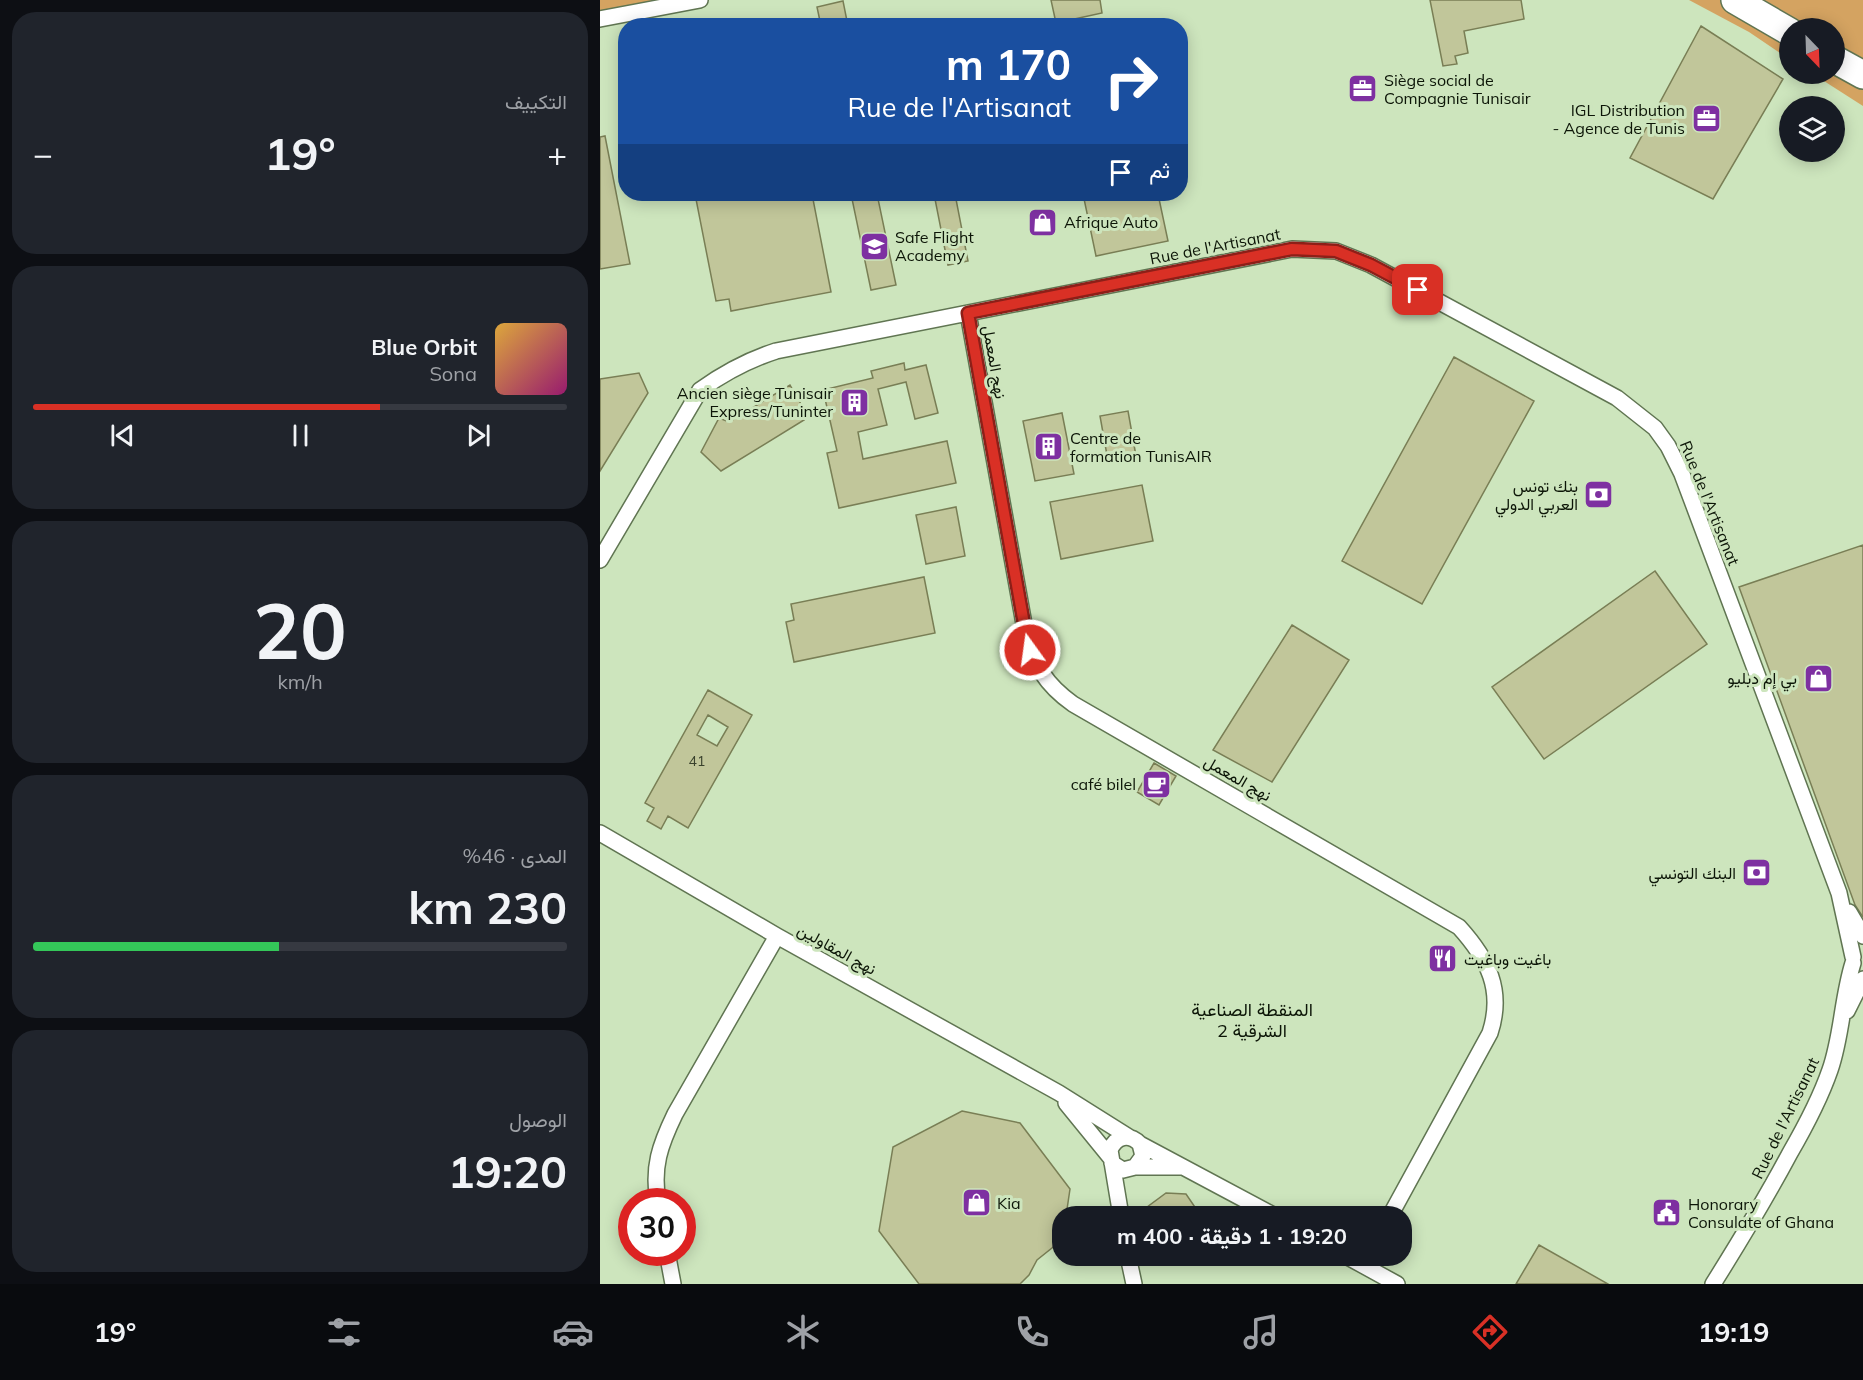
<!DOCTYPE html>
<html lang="ar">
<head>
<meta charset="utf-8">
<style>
	body { margin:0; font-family:Mulish,Vazirmatn,sans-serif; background:#20242c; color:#f1f3f6; direction:rtl; height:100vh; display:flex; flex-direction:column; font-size:22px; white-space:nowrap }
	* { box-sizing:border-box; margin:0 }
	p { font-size:20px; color:#9ea1a6 }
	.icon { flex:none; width:33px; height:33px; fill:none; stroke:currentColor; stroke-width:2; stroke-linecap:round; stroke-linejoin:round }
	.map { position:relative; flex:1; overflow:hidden; direction:ltr }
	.sheet { display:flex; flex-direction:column; gap:12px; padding:12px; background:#0d0f14; width:600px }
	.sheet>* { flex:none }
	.top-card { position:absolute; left:18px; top:18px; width:570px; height:183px; border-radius:24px; box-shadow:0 3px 15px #0003; direction:rtl; background:#1a4fa0; color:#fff; overflow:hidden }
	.needle { width:39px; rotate:157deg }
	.fabs { position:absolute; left:1179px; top:18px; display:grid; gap:12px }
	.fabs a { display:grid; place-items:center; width:66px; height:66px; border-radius:50%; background:#171b24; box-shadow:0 3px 15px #0003; font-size:30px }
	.speed { position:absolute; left:18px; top:1188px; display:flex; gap:12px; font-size:30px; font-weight:700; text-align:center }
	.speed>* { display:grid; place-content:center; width:78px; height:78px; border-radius:50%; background:#171b24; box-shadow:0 3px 15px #0003; line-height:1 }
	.speed .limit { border:9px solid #d22; background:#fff; color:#111 }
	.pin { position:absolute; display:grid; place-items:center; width:51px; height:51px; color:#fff; margin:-26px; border-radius:12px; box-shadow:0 3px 9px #0006 }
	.me { position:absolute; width:66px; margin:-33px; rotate:346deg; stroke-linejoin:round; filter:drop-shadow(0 0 4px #0008) }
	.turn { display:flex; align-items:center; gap:21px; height:126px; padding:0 18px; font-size:27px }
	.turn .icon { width:78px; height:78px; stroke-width:2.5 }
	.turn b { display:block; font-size:42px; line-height:51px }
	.then { display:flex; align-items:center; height:57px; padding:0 18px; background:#0003; gap:12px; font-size:22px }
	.big { font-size:45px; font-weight:700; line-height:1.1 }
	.sheet .widget { flex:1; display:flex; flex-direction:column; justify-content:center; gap:9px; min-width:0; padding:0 21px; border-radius:24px; background:#20242c }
	.sheet .dial { align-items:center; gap:0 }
	.dial b { font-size:78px; line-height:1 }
	.song { display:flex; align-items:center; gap:18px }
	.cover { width:72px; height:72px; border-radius:9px; background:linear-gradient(135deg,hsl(40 70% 55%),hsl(320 70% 35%)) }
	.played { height:6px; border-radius:3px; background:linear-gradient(90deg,#d93025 65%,#363941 65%) }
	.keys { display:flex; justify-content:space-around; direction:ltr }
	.heat { display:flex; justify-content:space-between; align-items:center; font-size:33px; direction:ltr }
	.charge { height:9px; border-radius:4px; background:linear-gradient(90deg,#34c759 46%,#363941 0) }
	.trip { position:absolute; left:452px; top:1206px; width:360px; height:60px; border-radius:24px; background:#171b24; box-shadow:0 3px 15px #0003; font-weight:700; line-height:60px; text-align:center; direction:rtl }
	.tabs { display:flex; height:96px; justify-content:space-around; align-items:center; background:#090b0e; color:#9ea1a6 }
	.tabs .icon { width:42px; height:42px }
	.tabs .on { color:#d93025 }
	.tabs b { font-size:27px; color:#f1f3f6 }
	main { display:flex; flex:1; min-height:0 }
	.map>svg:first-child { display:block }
	.green { fill:#d4a361 }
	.building { fill:#c1c69a; stroke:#797e55; stroke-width:1.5; fill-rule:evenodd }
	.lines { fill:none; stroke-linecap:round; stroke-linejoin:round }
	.street-casing { stroke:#607552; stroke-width:18 }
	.highway-casing { stroke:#607552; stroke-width:30 }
	.street { stroke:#fff; stroke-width:15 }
	.highway { stroke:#fff; stroke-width:27 }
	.route-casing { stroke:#8d1f18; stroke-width:15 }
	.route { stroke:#d93025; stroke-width:10 }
	.labels { text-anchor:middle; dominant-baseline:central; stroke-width:6; stroke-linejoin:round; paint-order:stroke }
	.number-label { font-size:14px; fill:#39412c }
	.poi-label { font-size:16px; fill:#0c1507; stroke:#cde5bd; text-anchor:start }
	.street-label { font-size:16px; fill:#0c1507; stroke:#cde5bd }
	.neighbourhood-label { font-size:18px; fill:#0c1507; stroke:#cde5bd }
</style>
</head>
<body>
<main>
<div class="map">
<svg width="1263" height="1284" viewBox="0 0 1263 1284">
	<rect width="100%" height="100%" fill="#cde5bd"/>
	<path class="green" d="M0 0H60L0 12Z
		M1089 0H1263V106L1213 74H1234V28H1190L1189 59 1149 32Z"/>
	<path class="building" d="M451 0H500L502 13 456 23Z
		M830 0H921L924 19 864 31 868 53 855 56 857 64 843 66Z
		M243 1 248 26H221L217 7Z
		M1101 26 1183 79 1113 199 1030 158Z
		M5 136 30 264 0 269V137Z
		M95 194H212L231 292 131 311 129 299 116 301Z
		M251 194H277L296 285 271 290Z
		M334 194H355L368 261 348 265Z
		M483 194H558L568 241 496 256Z
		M854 357 934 401 822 604 742 561Z
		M304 363 305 370 326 365 338 413 315 419 306 382 278 389 287 425 258 432 263 459 347 441 356 483 239 508 227 453 237 451 223 390 273 378 271 371Z
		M39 373 48 393 0 471V379Z
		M190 385 202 406 196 410 204 420 121 471 101 452 119 418 129 422Z
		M528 411 536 456 508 461 500 416Z
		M462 413 474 474 435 481 423 421Z
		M542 485 553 541 461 559 450 502Z
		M356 507 365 556 326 564 316 515Z
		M1263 545V917L1255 905 1139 587Z
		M1055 571 1107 644 944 759 892 687Z
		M324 577 335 633 194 662 186 622 194 620 191 604Z
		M692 625 749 660 672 782 613 750Z
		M108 690 152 715 88 828 68 816 61 829 47 821 54 808 45 803ZM108 715 128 727 117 746 97 735Z
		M554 763 576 776 559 805 537 792Z
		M362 1111 420 1123 470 1189 466 1216H462V1240L437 1260 429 1275 420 1284H319L279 1231 293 1147Z
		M566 1193 586 1194 601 1216H535Z
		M939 1245 1008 1284H916Z"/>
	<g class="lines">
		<defs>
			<path id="street" d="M0 19 100 0
				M368 313 426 635C436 667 445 684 473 704L859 927C888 959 904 990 890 1033L790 1216
				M0 560 100 390C124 373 148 360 176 351L692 249 736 251 771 265 1017 398 1055 428 1068 446 1082 474 1239 893 1253 957
				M0 833 177 936 459 1093 529 1137
				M1249 912 1263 936
				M1247 1011 1263 979
				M466 1103 510 1157
				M540 1144 675 1216
				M512 1163 523 1170 535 1167 543 1156 540 1144C529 1133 516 1136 510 1150L521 1216
				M535 1167H580
				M58 1202C52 1167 60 1145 75 1114L177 936
				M67 1252 73 1284
				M528 1256 534 1284
				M746 1256 797 1284
				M1113 1284C1140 1241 1166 1198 1190 1153 1205 1127 1220 1099 1230 1070 1242 1036 1242 998 1253 963"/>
			<path id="highway" d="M1135 0 1190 32
				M1234 59 1263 75"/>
		</defs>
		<use href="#street" class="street-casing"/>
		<use href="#highway" class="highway-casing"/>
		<use href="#street" class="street"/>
		<use href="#highway" class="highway"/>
	</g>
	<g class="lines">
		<defs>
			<path id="route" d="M430 650 426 635 368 313 692 249 736 251 771 265 818 290"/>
		</defs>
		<use href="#route" class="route-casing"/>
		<use href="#route" class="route"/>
	</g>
	<defs>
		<symbol id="office-square" viewBox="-11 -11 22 22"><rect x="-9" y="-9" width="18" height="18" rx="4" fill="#7e30a1" stroke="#cde5bd"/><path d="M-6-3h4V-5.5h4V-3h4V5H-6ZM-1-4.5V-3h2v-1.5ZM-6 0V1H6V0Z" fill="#fff"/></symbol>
		<symbol id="shop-square" viewBox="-11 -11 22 22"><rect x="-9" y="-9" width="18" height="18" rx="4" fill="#7e30a1" stroke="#cde5bd"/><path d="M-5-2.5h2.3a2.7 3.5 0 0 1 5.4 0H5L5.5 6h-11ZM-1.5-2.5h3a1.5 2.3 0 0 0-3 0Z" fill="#fff"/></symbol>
		<symbol id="university-square" viewBox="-11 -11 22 22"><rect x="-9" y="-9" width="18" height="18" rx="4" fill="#7e30a1" stroke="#cde5bd"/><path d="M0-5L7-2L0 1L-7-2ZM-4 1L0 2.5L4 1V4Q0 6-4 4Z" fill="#fff"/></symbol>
		<symbol id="building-square" viewBox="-11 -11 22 22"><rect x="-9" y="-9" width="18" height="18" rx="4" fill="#7e30a1" stroke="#cde5bd"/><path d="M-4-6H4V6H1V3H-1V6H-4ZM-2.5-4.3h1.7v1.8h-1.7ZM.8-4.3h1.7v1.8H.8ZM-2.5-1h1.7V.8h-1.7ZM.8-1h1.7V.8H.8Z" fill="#fff"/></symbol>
		<symbol id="bank-square" viewBox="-11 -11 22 22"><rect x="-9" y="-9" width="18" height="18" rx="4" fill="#7e30a1" stroke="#cde5bd"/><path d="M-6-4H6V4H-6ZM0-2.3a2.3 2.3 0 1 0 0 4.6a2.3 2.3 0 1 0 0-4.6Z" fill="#fff"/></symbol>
		<symbol id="cafe-square" viewBox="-11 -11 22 22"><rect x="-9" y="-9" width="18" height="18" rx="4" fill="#7e30a1" stroke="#cde5bd"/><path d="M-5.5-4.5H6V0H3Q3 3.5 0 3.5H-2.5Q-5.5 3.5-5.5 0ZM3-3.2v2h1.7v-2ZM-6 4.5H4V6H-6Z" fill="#fff"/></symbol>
		<symbol id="restaurant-square" viewBox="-11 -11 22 22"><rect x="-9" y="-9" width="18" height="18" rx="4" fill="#7e30a1" stroke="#cde5bd"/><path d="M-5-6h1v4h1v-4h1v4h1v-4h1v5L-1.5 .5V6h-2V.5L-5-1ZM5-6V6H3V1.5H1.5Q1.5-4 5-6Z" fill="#fff"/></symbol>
		<symbol id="civic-square" viewBox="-11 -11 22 22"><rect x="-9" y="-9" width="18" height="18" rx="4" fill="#7e30a1" stroke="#cde5bd"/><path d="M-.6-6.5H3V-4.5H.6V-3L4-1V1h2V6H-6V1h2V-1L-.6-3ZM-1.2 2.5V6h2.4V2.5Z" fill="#fff"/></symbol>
	</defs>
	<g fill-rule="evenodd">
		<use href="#office-square" x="746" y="72" width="33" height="33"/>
		<use href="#office-square" x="1090" y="102" width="33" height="33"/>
		<use href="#shop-square" x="426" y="206" width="33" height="33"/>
		<use href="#university-square" x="258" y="230" width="33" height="33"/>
		<use href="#building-square" x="238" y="386" width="33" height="33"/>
		<use href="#building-square" x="432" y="430" width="33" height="33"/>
		<use href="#bank-square" x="982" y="478" width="33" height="33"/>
		<use href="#shop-square" x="1202" y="662" width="33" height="33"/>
		<use href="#cafe-square" x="540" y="768" width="33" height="33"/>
		<use href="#bank-square" x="1140" y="856" width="33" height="33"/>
		<use href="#restaurant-square" x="826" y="942" width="33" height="33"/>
		<use href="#shop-square" x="360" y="1186" width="33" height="33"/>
		<use href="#civic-square" x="1050" y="1196" width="33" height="33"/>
	</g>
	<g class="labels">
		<g class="number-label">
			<text x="97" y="761">41</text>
		</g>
		<g class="poi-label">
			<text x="784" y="80">Siège social de<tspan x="784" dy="18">Compagnie Tunisair</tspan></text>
			<text x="1085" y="110" text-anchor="end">IGL Distribution<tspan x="1085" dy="18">- Agence de Tunis</tspan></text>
			<text x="464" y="222">Afrique Auto</text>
			<text x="295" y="237">Safe Flight<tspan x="295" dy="18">Academy</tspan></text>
			<text x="233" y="393" text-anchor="end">Ancien siège Tunisair<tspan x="233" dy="18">Express/Tuninter</tspan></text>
			<text x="470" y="438">Centre de<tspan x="470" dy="18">formation TunisAIR</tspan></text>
			<text x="978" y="486" text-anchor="end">بنك تونس<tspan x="978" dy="18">العربي الدولي</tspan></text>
			<text x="1197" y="678" text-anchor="end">بي إم دبليو</text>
			<text x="536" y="784" text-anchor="end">café bilel</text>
			<text x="1136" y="873" text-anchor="end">البنك التونسي</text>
			<text x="864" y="959">باغيت وباغيت</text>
			<text x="397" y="1203">Kia</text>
			<text x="1088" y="1204">Honorary<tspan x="1088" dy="18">Consulate of Ghana</tspan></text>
		</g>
		<g class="street-label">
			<text transform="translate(615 246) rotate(-11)">Rue de l'Artisanat</text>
			<text transform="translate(395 362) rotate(80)">نهج المعمل</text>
			<text transform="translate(1110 503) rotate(68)">Rue de l'Artisanat</text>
			<text transform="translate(638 778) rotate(30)">نهج المعمل</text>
			<text transform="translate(237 949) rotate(29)">نهج المقاولين</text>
			<text transform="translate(1185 1118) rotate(-64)">Rue de l'Artisanat</text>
		</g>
		<g class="neighbourhood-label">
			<text x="652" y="1009">المنقطة الصناعية<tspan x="652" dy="21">الشرقية 2</tspan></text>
		</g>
	</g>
</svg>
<div class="fabs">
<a><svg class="needle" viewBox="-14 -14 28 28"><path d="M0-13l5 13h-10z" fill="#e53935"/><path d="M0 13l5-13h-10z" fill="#9ea1a6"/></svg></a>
<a><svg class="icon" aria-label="layers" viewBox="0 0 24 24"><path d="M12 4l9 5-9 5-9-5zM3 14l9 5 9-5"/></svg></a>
</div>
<div class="speed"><div class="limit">30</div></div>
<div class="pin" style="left:818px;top:290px;background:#d93025"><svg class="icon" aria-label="arrive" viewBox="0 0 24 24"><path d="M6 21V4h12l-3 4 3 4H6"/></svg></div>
<svg class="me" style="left:430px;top:650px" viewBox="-20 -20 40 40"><circle r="17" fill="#d93025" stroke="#fff" stroke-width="3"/><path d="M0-11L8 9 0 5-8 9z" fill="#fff"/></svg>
<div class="trip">19:20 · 1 دقيقة · 400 m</div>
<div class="top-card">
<div class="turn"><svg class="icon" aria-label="right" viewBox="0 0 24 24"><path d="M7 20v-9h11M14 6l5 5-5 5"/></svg><div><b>170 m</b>Rue de l'Artisanat</div></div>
<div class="then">ثم<svg class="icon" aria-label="arrive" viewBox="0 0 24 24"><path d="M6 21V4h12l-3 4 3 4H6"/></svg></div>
</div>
</div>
<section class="sheet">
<div class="widget"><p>التكييف</p>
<div class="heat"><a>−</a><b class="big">19°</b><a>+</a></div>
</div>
<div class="widget">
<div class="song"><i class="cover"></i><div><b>Blue Orbit</b><p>Sona</p></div></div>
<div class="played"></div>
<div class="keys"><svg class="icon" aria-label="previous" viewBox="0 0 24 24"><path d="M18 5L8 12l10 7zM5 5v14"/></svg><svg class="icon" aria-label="pause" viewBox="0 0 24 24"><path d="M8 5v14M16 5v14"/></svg><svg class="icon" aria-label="next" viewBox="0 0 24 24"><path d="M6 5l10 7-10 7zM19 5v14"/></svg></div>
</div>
<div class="widget dial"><b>20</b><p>km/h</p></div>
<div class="widget"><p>المدى · 46%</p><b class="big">230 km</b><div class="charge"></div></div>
<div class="widget"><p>الوصول</p><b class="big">19:20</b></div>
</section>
</main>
<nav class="tabs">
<b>19:19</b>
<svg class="icon on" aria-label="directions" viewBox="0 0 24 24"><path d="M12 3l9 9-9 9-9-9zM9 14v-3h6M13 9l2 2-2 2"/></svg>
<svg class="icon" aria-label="music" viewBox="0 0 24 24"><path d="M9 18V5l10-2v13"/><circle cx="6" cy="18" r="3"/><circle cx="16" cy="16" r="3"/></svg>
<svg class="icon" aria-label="phone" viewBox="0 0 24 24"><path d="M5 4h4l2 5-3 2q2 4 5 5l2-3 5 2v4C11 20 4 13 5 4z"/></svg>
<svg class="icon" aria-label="climate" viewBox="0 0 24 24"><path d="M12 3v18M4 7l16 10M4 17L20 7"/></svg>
<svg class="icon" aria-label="car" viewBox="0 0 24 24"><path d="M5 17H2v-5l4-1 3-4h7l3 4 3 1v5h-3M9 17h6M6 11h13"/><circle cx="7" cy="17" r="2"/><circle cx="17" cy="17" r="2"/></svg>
<svg class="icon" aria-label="filters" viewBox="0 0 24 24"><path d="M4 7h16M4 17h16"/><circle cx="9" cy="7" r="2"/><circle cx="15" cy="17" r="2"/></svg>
<b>19°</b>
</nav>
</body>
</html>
